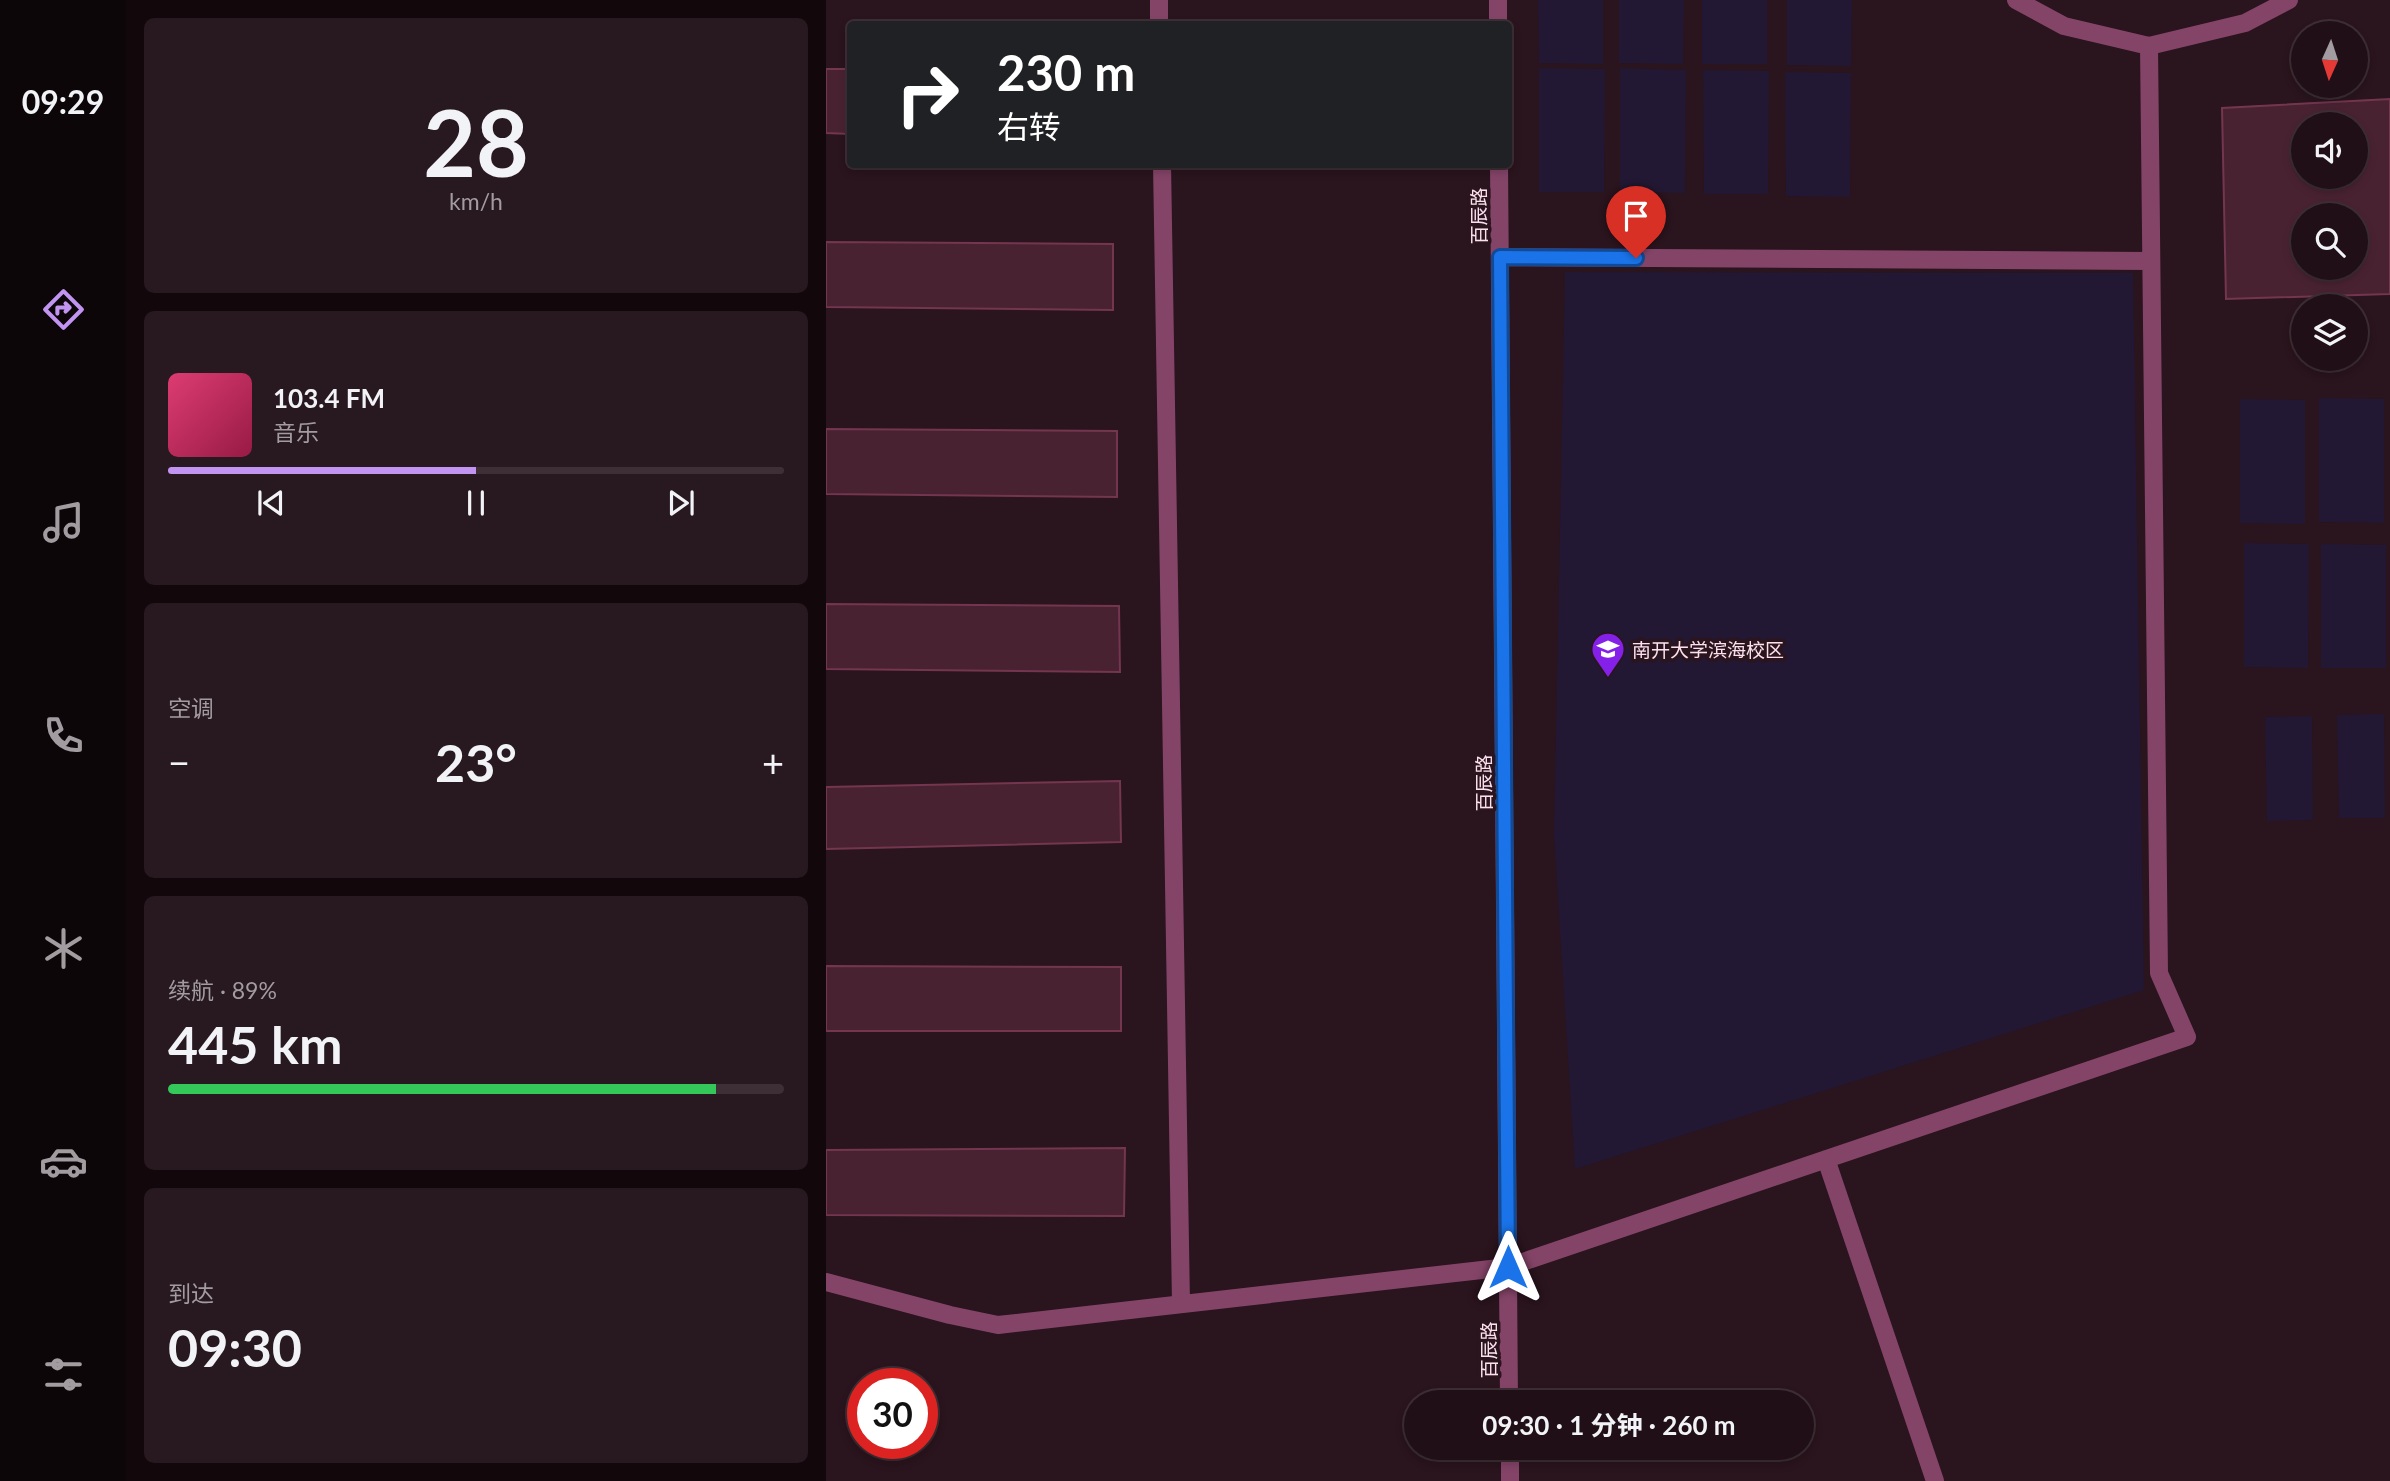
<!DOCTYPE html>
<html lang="zh">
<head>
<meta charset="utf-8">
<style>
	body { margin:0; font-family:Lato,"Noto Sans SC",sans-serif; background:#28181f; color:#f1f3f6; height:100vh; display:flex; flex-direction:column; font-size:26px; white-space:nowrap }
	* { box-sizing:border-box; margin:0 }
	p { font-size:23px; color:#a29ca1 }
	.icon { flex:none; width:38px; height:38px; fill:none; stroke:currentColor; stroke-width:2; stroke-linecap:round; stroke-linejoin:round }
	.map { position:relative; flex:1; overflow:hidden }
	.side { display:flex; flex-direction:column; gap:18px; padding:18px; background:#12080c; width:700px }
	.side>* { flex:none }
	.hud { position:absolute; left:21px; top:21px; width:665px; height:147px; border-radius:7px; box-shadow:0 4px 10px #0003,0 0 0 2px #3d2f35; background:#202124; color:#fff; overflow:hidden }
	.needle { width:46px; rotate:183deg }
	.tools { position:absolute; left:1465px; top:21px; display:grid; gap:14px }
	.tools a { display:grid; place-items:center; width:77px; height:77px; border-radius:50%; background:#200f16; box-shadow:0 4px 10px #0003,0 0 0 2px #3d2f35; font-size:35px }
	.speed { position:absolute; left:21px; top:1368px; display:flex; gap:14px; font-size:35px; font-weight:700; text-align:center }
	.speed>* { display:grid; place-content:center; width:91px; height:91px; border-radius:50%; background:#200f16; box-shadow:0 4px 10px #0003,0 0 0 2px #3d2f35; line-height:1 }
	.speed .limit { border:10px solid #d22; background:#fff; color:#111 }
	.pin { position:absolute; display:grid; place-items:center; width:60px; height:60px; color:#fff; margin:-72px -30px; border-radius:50% 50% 50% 0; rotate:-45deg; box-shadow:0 0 7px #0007 }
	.pin .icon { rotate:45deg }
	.me { position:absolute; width:77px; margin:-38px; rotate:0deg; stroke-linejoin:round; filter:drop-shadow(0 0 5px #0008) }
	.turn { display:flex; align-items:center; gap:24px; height:147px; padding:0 35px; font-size:32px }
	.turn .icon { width:91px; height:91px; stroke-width:2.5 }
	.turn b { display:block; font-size:49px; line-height:60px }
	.big { font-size:52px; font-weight:700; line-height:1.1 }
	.side .tile { flex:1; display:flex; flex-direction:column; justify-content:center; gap:10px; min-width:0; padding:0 24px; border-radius:10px; background:#28181f }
	.side .dial { align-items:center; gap:0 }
	.dial b { font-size:91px; line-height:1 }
	.song { display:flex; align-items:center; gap:21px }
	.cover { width:84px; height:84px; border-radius:10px; background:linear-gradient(135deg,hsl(340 70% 55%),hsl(340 70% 35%)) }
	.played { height:7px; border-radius:4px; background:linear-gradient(90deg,#c094f0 50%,#3d2f35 50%) }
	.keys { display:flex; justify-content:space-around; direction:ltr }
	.heat { display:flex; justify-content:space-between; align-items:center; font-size:38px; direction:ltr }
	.charge { height:10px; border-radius:5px; background:linear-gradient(90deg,#34c759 89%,#3d2f35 0) }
	.trip { position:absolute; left:578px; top:1390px; width:410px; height:70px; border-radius:35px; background:#200f16; box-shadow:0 4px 10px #0003,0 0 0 2px #3d2f35; font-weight:700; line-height:70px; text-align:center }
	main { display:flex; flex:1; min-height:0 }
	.menu { display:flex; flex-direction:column; width:126px; justify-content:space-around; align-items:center; background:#0d0609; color:#a29ca1 }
	.menu .icon { width:49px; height:49px }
	.menu .on { color:#c094f0 }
	.menu b { font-size:32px; color:#f1f3f6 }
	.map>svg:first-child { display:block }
	.green { fill:#221833 }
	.building { fill:#492231; stroke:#73364e; stroke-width:2; fill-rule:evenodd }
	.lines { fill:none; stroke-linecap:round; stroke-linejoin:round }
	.minor { stroke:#844468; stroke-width:18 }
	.route-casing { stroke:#114b97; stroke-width:18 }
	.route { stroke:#1a73e8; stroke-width:12 }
	.labels { text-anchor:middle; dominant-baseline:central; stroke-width:7; stroke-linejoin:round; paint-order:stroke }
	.street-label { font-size:19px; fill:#fce0ee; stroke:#2a141d }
	.poi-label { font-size:19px; fill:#fce0ee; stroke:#2a141d; text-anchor:start }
</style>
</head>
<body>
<main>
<nav class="menu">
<b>09:29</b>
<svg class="icon on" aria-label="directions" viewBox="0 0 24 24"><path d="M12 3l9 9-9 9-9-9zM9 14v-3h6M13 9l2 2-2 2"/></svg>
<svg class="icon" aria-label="music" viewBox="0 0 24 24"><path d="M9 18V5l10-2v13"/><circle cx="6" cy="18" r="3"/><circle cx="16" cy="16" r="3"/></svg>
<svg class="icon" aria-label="phone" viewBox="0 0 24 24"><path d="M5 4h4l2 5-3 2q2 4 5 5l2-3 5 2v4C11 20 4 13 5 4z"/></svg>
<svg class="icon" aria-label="climate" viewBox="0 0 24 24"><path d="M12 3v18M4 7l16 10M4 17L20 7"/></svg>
<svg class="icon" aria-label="car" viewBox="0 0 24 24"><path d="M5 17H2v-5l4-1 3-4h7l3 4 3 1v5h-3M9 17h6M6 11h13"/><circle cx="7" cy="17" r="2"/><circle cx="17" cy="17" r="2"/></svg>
<svg class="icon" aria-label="filters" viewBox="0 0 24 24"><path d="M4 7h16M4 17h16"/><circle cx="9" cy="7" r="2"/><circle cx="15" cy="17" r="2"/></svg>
</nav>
<section class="side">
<div class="tile dial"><b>28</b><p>km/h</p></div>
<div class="tile">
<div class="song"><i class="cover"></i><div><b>103.4 FM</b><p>音乐</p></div></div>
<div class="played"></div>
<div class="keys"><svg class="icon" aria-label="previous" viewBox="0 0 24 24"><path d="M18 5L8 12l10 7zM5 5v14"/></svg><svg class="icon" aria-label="pause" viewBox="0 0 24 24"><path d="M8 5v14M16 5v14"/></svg><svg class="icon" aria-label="next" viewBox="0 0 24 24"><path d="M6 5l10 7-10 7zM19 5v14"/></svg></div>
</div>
<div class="tile"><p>空调</p>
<div class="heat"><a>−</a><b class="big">23°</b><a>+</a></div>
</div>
<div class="tile"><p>续航 · 89%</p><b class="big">445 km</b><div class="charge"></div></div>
<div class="tile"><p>到达</p><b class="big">09:30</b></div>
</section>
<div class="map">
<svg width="1564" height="1481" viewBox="0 0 1564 1481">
	<rect width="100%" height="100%" fill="#2a141d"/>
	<path class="green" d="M712 0H777V64L713 63Z
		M793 0H858L857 64 793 63Z
		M876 0H941V64H876Z
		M961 0H1026L1025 66 961 65Z
		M713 68 779 69 778 192H713Z
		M794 68 860 70 859 193 794 192Z
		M877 70 943 71 942 194H878Z
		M959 72 1025 73 1024 197 960 196Z
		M739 272 1307 273 1318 990 749 1169 728 835Z
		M1493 398 1558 399V523L1493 522Z
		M1414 399 1479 400V524L1414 523Z
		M1418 543 1483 544 1482 668 1418 667Z
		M1495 544 1560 545V668H1495Z
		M1558 714 1559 818H1513L1511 715Z
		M1486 716 1487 820 1441 821 1439 717Z"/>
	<path class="building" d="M0 69H24V134L0 133Z
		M1564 99V294L1400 299 1396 108ZM1477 124H1530V177H1477ZM1477 215H1530V268H1477Z
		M0 242 287 244V310L0 307Z
		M0 429 291 431V497L0 494Z
		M0 604 293 606 294 672 0 669Z
		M294 781 295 842 0 849V787Z
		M0 966 295 967V1031H0Z
		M299 1148 298 1216 0 1215V1150Z"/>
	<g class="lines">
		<path class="minor" d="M333 0V24
			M672 0V24
			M1190 0 1238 26 1323 46 1419 23 1463 0
			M336 164 355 1304
			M673 164 683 1402
			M674 257 1325 261
			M1000 1159 1109 1481
			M0 1282 124 1315 172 1325 682 1267 1361 1037 1333 973 1323 46
			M684 1447V1481"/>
	</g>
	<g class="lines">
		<defs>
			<path id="route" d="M682 1267 674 257 810 258"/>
		</defs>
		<use href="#route" class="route-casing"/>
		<use href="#route" class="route"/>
	</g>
	<defs>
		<symbol id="university-pin" viewBox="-11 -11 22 30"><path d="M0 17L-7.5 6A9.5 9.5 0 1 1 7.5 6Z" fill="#8520e8" stroke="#2a141d"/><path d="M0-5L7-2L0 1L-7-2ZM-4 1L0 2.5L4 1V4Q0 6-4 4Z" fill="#fff"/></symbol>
	</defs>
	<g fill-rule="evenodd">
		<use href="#university-pin" x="763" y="630" width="38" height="52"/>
	</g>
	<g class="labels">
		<g class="street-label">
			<text transform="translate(652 216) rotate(-90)">百辰路</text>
			<text transform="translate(657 783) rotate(-90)">百辰路</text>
			<text transform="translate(662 1350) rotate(-90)">百辰路</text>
		</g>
		<g class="poi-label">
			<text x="806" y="649">南开大学滨海校区</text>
		</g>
	</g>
</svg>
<div class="tools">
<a><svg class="needle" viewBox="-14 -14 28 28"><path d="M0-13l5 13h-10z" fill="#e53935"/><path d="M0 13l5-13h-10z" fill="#a29ca1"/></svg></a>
<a><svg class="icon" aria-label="sound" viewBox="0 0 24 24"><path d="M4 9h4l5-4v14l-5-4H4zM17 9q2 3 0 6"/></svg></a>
<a><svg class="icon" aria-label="search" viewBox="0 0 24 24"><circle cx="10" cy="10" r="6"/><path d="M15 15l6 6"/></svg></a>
<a><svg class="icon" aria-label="layers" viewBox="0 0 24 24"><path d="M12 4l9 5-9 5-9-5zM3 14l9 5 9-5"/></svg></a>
</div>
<div class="speed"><div class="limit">30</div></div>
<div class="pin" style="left:810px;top:258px;background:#d93025"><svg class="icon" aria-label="arrive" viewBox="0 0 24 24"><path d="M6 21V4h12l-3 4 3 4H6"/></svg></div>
<svg class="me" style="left:682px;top:1267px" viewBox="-20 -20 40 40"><path d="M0-17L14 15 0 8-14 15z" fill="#1a73e8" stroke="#fff" stroke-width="4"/></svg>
<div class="trip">09:30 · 1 分钟 · 260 m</div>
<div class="hud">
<div class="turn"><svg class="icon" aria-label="right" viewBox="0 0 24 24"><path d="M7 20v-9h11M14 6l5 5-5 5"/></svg><div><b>230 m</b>右转</div></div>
</div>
</div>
</main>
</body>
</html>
